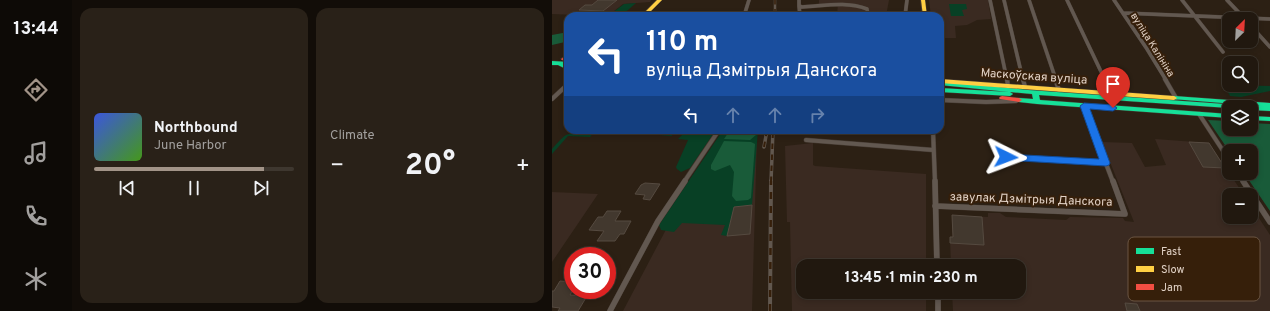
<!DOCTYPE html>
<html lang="en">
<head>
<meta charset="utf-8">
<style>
	body { margin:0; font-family:Overpass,sans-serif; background:#292118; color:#f1f3f6; height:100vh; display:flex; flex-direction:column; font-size:15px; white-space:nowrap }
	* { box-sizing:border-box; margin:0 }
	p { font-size:13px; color:#a2a09e }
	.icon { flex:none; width:22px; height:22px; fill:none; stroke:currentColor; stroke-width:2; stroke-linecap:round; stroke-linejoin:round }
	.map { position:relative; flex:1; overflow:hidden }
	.sheet { display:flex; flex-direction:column; gap:8px; padding:8px; background:#120d08; width:480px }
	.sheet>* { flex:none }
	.top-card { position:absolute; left:12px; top:12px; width:380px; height:122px; border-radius:12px; box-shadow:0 2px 6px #0003,0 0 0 1px #3e372f; background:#1a4fa0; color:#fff; overflow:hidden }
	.needle { width:26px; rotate:24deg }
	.fabs { position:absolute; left:670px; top:12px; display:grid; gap:8px }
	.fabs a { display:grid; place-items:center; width:36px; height:36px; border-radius:8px; background:#21180f; box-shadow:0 2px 6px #0003,0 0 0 1px #3e372f; font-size:20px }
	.speed { position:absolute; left:12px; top:247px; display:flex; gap:8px; font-size:20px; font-weight:700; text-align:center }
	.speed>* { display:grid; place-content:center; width:52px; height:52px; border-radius:50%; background:#21180f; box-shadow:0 2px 6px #0003,0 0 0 1px #3e372f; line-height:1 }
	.speed .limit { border:6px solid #d22; background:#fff; color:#111 }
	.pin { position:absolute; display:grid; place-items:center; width:34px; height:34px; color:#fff; margin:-41px -17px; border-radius:50% 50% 50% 0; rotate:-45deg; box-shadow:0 0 4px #0007 }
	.pin .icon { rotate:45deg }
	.me { position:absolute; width:44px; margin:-22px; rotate:93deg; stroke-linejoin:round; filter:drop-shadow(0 0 3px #0008) }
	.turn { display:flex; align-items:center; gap:14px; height:84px; padding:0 16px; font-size:18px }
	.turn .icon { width:52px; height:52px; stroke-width:2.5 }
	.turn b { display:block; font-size:28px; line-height:34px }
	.lanes { display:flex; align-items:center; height:38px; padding:0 16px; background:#0003; justify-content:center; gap:20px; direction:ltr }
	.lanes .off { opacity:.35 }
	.big { font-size:30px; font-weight:700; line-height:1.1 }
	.sheet .card { flex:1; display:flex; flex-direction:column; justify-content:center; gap:6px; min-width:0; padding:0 14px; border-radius:12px; background:#292118 }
	.song { display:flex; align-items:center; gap:12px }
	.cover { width:48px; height:48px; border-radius:6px; background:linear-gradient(135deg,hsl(230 70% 55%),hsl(100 70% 35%)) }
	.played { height:4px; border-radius:2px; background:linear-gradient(90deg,#a29488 85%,#3e372f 85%) }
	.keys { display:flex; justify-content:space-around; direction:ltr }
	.heat { display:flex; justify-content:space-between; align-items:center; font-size:22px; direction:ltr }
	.sheet .tiles { flex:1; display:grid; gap:8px; grid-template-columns:repeat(2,1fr) }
	.trip { position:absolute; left:244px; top:259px; width:230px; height:40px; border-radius:12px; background:#21180f; box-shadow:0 2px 6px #0003,0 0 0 1px #3e372f; font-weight:700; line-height:40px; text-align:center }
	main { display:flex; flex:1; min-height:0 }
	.menu { display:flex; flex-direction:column; width:72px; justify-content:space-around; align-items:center; background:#0d0a06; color:#a2a09e }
	.menu .icon { width:28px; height:28px }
	.menu .current { color:#a29488 }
	.menu b { font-size:18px; color:#f1f3f6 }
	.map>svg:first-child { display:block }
	.industrial { fill:#3a2a21 }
	.green { fill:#084025 }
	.forest { fill:#195b39 }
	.building { fill:#42382e; stroke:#554a40 }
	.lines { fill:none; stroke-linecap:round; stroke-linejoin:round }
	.street-far2-casing { stroke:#463b33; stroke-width:4 }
	.street-far1-casing { stroke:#463b33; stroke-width:5 }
	.street-casing { stroke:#463b33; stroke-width:6 }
	.fast-casing { stroke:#463b33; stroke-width:1 }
	.slow-casing { stroke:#463b33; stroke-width:1 }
	.jam-casing { stroke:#463b33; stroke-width:1 }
	.street-far2 { stroke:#625850; stroke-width:3.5 }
	.street-far1 { stroke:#625850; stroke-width:4 }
	.street { stroke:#625850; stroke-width:5.5 }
	.fast { fill:#16e098; fill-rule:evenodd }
	.slow { fill:#ffcf43; fill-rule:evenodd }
	.jam { fill:#f24e42; fill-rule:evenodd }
	.rail-far2-casing { stroke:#61574e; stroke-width:2.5 }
	.rail-far1-casing { stroke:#61574e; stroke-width:3.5 }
	.rail-casing { stroke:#61574e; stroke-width:4 }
	.rail-far2 { stroke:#361f0a; stroke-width:1.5; stroke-dasharray:4.5; stroke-linecap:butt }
	.rail-far1 { stroke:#361f0a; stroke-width:2; stroke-dasharray:5.5; stroke-linecap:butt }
	.rail { stroke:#361f0a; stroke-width:2.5; stroke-dasharray:7; stroke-linecap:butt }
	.route { fill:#1a73e8; stroke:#114b97 }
	.labels { text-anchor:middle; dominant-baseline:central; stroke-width:4; stroke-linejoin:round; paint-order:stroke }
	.far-street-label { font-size:10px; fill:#e2d2c6; stroke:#361f0a }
	.street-label { font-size:12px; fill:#e2d2c6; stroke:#361f0a }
	.key { fill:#361f0a; stroke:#6a5542; stroke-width:1 }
	.key-label { font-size:11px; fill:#e2d2c6 }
</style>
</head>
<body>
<main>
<nav class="menu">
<b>13:44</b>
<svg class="icon current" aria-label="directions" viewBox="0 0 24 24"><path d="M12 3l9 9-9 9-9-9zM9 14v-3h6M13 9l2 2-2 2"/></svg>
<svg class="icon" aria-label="music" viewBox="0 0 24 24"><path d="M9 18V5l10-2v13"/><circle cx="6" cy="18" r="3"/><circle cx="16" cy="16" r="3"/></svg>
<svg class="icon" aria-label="phone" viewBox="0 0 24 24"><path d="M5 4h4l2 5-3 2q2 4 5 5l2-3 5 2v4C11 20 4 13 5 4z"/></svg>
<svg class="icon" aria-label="climate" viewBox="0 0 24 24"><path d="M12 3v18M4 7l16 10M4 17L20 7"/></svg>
</nav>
<section class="sheet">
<div class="tiles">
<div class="card">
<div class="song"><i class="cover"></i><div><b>Northbound</b><p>June Harbor</p></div></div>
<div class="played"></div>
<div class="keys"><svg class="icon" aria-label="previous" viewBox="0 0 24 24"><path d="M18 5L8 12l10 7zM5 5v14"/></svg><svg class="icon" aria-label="pause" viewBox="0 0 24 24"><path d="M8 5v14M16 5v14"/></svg><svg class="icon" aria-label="next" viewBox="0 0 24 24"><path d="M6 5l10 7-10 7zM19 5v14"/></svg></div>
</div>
<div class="card"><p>Climate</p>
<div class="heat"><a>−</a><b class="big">20°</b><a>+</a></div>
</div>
</div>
</section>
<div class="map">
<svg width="718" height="311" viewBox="0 0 718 311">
	<rect width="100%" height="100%" fill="#2c2014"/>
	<path class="industrial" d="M0 0H99L98 2 71 4 57 15 51 16 0 14Z
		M267 0H337L334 16H300V14L285 16 286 3 267 4Z
		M377 0H436L439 19 425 20 415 25 403 26 404 38H388V16H379Z
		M205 136 200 311H71L118 222Z
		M603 139 657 143 692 195H677V217H699V206L718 235V311H401L400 292H467V266H399L398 237H401L400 215 436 217V213H448L454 217 514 220 518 217 571 218 573 221 582 222 550 142 580 143 593 167 614 165Z
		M261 143V165L263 166 374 174V266H251V292H374V311H240L238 222H235L233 146Z
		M0 192 46 194 0 262Z"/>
	<path class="green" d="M84 3 69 16H56L72 4Z
		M397 4H414L415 9 410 10 412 16H399Z
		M671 83H677V85L718 86V91L689 97 678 96Z
		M32 130H44L38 137 16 136 0 154V149C4 145 9 138 14 135 20 132 26 136 32 130Z
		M83 130H119L120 136 82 133Z
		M135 130H164L138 168 129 172 125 169 124 167 136 140 126 139Z
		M171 130H206L200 205 182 207 175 236 169 235 173 225 130 223 122 232 109 230 107 225Z"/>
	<path class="forest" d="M16 32V44L13 42 0 45V35Z
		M656 120 677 121V129H699V123L718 124V211L692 173H699V151H677Z
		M178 130H204V135L198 140 172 139Z
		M172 141 199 142 203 144 199 198 196 200 184 201 180 196 182 172 178 165 163 171 159 169V165Z"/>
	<path class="building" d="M46 0H65L51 11 27 10 33 5H40Z
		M637 142 657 143 673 168 651 167Z
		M93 183 108 184 98 200 91 199 93 195 83 194 89 185Z
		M200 205 198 234 175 236 182 207Z
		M55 211H69L63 221H79L72 234H68L63 241H45L52 231 37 230 46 217H51Z
		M400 215 430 217 432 245 398 243V237H401Z
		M8 281 21 282V290L18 295 35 296 26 311H6L8 308 0 307V291H2Z
		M573 303 585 304 588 311H575Z"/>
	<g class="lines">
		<defs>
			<path id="street-far2" d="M247 0V6L250 7C272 6 294 1 315 9L316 16
				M438 0 455 80
				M452 0 471 80
				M477 0 504 80
				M515 0 553 80
				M562 0 595 49 614 80
				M630 0 671 52
				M675 0 693 19
				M247 6 248 16
				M571 13 718 19
				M192 16 197 0
				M353 16 355 0
				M699 26 718 47"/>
			<path id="street-far1" d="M455 79 456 86
				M471 79 473 87
				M503 79 507 90
				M552 79 559 94
				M613 79 624 98
				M0 99 15 85
				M388 100 434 102 464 101
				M532 106 561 182
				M647 114 677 160
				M381 130 383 182
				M254 140 381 150
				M454 157 553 163
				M686 173 692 182
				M132 182 167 130"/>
			<path id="street" d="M383 181 385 266
				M691 181 718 222
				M383 206 573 214 561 181
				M386 292V311
				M58 311 106 221 133 181"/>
			<path id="fast" d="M0 61 16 62V70L6 65H0Z
				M16 81V87L13 85 14 82Z
				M388 81 476 90 687 105 690 107H677V108L487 95 488 100 677 114V118L485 104 467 102 464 100 467 98 481 99 480 94 458 92 461 94 458 96 388 92V88L457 92 388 85Z
				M622 96 718 103V111L699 110V107H696L699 106H708L620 99 619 98Z
				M699 116 718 117V121L699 120Z"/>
			<path id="slow" d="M105 0H110L94 16H89Z
				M369 0H373L375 16H371Z
				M388 79 622 96 625 98 622 100 388 83Z"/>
			<path id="jam" d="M12 57H16V61L10 60 9 59Z
				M450 96 467 98 470 100 467 102 448 99 447 98 448 97Z"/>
		</defs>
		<use href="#street-far2" class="street-far2-casing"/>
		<use href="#street-far1" class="street-far1-casing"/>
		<use href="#street" class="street-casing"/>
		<use href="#fast" class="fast-casing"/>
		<use href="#slow" class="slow-casing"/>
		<use href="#jam" class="jam-casing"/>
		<use href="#street-far2" class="street-far2"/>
		<use href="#street-far1" class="street-far1"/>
		<use href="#street" class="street"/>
		<use href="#fast" class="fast"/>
		<use href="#slow" class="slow"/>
		<use href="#jam" class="jam"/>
		<defs>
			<path id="rail-far2" d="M223 0V16"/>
			<path id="rail-far1" d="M212 147 215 130
				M219 182 221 130"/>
			<path id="rail" d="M218 311 219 181"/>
		</defs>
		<use href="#rail-far2" class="rail-far2-casing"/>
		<use href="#rail-far1" class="rail-far1-casing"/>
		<use href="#rail" class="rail-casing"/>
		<use href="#rail-far2" class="rail-far2"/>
		<use href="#rail-far1" class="rail-far1"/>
		<use href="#rail" class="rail"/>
	</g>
	<path class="route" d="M532 103 561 105 565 108 561 111 538 109 558 163 557 165 554 166 451 160 449 157 454 154 547 159 528 106Z"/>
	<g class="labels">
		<g class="far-street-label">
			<text transform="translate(600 45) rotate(58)">вуліца Калініна</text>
		</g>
		<g class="street-label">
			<text transform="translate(482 77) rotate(4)">Маскоўская вуліца</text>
			<text transform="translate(479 200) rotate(2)">завулак Дзмітрыя Данскога</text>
		</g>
	</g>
	<rect x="576" y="237" width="132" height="64" rx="6" class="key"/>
	<rect x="584" y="248" width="18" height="6" fill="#16e098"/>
	<rect x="584" y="266" width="18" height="6" fill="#ffcf43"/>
	<rect x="584" y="284" width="18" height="6" fill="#f24e42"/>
	<g class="key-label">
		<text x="609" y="255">Fast</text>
		<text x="609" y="273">Slow</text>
		<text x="609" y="291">Jam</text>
	</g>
</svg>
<div class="fabs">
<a><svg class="needle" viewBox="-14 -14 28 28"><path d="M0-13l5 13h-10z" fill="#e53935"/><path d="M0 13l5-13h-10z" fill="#a2a09e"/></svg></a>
<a><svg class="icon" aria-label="search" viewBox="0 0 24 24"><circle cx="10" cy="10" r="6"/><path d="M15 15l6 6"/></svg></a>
<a><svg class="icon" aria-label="layers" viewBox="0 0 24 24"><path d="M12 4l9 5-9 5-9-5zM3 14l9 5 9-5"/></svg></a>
<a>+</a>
<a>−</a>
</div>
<div class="speed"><div class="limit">30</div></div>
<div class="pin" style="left:561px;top:108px;background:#d93025"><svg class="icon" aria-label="arrive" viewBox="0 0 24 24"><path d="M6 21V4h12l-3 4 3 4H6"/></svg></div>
<svg class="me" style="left:454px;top:157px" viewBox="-20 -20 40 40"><path d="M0-17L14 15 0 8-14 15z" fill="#1a73e8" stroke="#fff" stroke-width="4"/></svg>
<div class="trip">13:45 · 1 min · 230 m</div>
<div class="top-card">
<div class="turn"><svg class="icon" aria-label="left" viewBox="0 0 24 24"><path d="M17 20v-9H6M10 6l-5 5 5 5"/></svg><div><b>110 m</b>вуліца Дзмітрыя Данскога</div></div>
<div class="lanes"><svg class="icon" aria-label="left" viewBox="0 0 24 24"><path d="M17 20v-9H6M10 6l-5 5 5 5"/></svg><svg class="icon off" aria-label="ahead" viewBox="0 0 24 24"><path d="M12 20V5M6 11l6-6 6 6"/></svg><svg class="icon off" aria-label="ahead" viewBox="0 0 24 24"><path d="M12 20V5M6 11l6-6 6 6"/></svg><svg class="icon off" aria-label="right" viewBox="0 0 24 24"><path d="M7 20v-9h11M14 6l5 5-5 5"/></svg></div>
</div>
</div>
</main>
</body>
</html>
